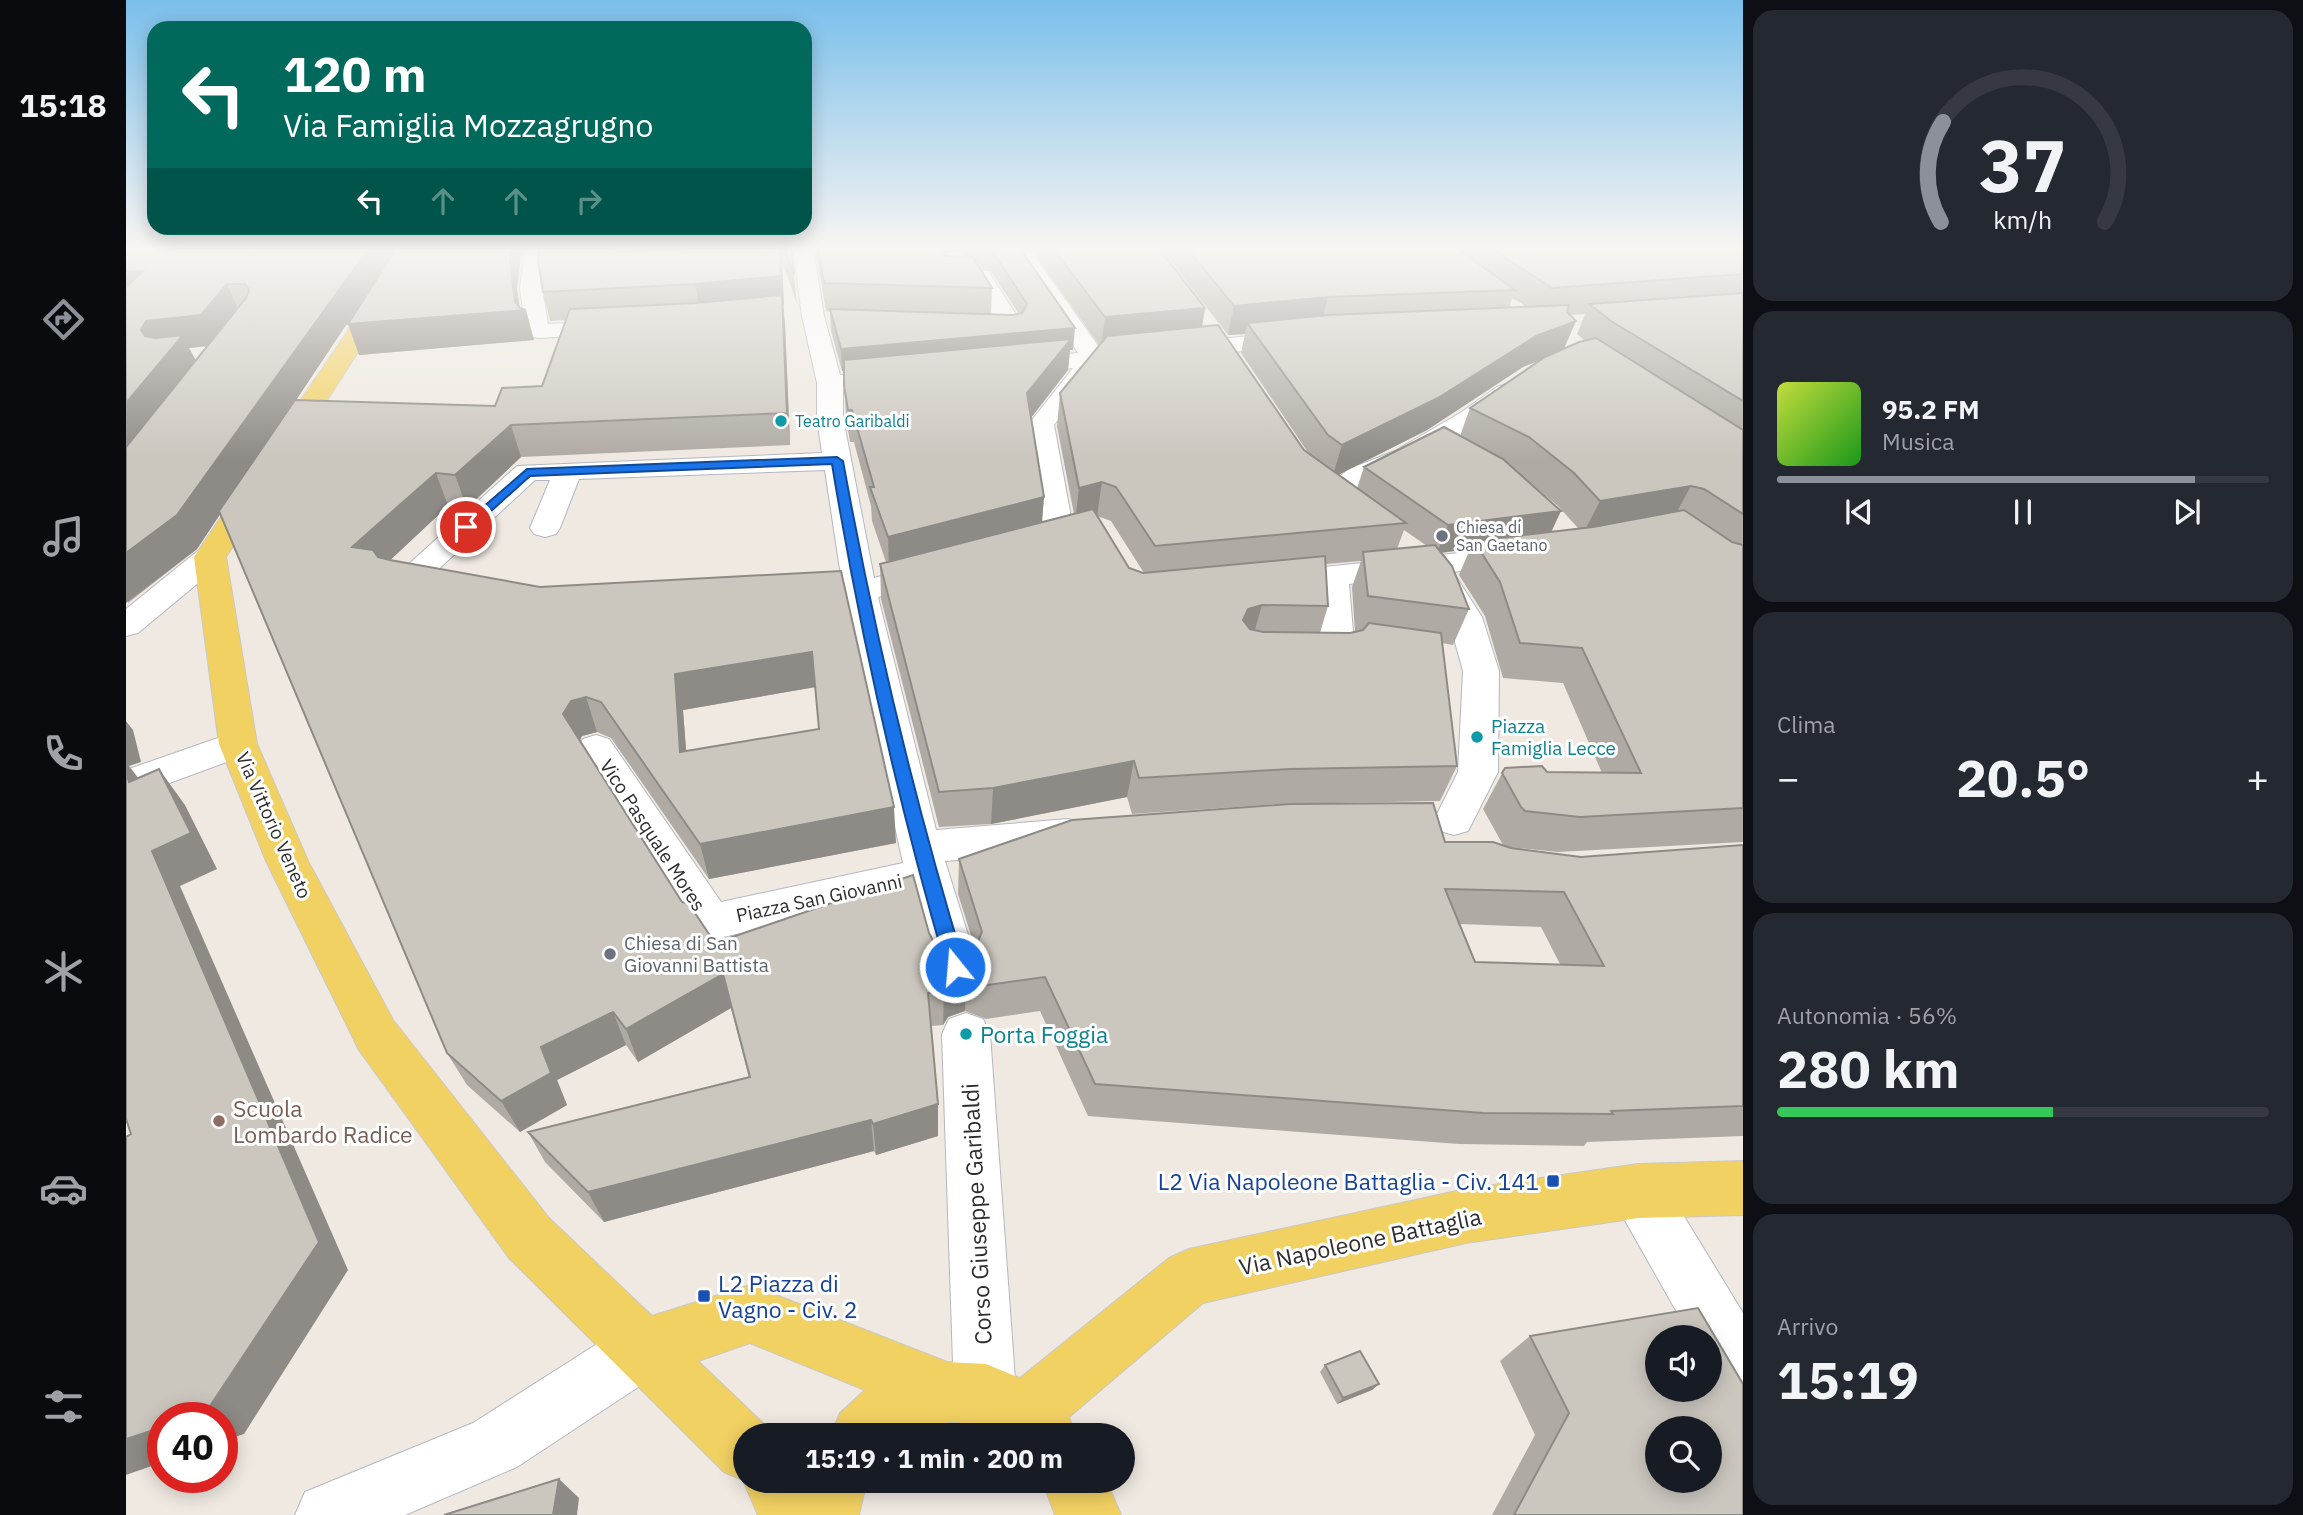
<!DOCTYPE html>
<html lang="it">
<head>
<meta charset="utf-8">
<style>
	body { margin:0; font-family:"IBM Plex Sans",sans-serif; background:#242831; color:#f1f3f6; height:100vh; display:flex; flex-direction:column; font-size:26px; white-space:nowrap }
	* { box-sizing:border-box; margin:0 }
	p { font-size:23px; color:#9ea1a6 }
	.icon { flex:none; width:38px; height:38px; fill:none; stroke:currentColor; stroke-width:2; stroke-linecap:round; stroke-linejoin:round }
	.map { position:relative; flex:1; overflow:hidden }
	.side { display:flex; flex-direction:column; gap:10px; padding:10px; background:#0d0f14; width:560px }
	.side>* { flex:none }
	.banner { position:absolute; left:21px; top:21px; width:665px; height:214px; border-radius:21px; box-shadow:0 4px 18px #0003; background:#00695c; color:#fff; overflow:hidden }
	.buttons { position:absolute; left:1519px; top:1325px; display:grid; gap:14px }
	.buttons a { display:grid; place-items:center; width:77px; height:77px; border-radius:50%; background:#171b24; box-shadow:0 4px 18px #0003; font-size:35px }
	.speed { position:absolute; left:21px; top:1402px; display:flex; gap:14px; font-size:35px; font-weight:700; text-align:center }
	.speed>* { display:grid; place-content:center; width:91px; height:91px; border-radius:50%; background:#171b24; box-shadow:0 4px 18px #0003; line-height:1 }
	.speed .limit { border:10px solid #d22; background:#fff; color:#111 }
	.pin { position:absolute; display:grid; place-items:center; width:60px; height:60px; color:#fff; margin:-30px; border:4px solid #fff; border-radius:50%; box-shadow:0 2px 7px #0007 }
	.me { position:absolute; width:77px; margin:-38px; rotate:343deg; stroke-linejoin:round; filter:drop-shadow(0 0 5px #0008) }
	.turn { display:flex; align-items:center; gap:24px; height:147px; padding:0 21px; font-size:32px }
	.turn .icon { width:91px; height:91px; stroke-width:2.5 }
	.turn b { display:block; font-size:49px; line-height:60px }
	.lanes { display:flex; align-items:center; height:66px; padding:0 21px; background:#0003; justify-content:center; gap:35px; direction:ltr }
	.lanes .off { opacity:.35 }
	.big { font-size:52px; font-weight:700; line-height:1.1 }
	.side .card { flex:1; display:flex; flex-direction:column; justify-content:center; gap:10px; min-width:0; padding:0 24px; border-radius:21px; background:#242831 }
	.side .dial { align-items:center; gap:0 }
	.dial svg { height:182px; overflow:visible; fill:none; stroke:#363941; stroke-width:7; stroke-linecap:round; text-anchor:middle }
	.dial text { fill:#f1f3f6; stroke:none }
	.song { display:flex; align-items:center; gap:21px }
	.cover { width:84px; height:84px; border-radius:10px; background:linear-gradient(135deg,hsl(70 70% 55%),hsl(120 70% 35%)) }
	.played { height:7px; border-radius:4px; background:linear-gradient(90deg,#8c9099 85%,#363941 85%) }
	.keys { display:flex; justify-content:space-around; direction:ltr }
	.heat { display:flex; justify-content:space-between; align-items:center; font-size:38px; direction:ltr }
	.charge { height:10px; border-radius:5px; background:linear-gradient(90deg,#34c759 56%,#363941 0) }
	.trip { position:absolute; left:607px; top:1423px; width:402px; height:70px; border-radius:35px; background:#171b24; box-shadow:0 4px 18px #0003; font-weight:700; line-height:70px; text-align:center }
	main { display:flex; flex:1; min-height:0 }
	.tab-bar { display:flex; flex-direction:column; width:126px; justify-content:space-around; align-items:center; background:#090b0e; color:#9ea1a6 }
	.tab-bar .icon { width:49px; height:49px }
	.tab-bar .current { color:#8c9099 }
	.tab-bar b { font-size:32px; color:#f1f3f6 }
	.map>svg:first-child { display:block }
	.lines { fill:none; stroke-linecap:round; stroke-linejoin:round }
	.minor-casing { stroke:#b4b7c1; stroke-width:2 }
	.major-casing { stroke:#c9c9c9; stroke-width:2 }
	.minor { fill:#fff; fill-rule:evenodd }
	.major { fill:#f2d163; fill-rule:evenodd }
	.wall { fill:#afaba4; fill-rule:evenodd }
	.shaded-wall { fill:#8e8b86 }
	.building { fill:#cbc7bf; stroke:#8e8b86; stroke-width:2; fill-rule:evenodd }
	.route { fill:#1a73e8; stroke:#114b97; stroke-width:2 }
	.culture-dot { fill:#0f9aa8; stroke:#fff; stroke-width:2.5 }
	.worship-dot { fill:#6b7280; stroke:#fff; stroke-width:2.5 }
	.education-dot { fill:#8d6e63; stroke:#fff; stroke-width:2.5 }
	.transit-dot { fill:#1a4fb4; stroke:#fff; stroke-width:2.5 }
	.labels { text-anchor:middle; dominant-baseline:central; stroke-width:6; stroke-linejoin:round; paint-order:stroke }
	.far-culture-label { font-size:16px; fill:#0d838f; stroke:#fff; text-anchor:start }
	.far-worship-label { font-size:16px; fill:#5b616d; stroke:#fff; text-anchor:start }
	.culture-label { font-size:19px; fill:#0d838f; stroke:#fff; text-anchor:start }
	.street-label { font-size:19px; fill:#2e2e2e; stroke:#fff }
	.worship-label { font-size:19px; fill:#5b616d; stroke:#fff; text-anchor:start }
	.near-culture-label { font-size:23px; fill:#0d838f; stroke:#fff; text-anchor:start }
	.near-education-label { font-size:23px; fill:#785e54; stroke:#fff; text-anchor:start }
	.near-transit-label { font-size:23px; fill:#164399; stroke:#fff; text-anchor:end }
	.near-street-label { font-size:23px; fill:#2e2e2e; stroke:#fff }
</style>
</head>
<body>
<main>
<nav class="tab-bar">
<b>15:18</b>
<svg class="icon current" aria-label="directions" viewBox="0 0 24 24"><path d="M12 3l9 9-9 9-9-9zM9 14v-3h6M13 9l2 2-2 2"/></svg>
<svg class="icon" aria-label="music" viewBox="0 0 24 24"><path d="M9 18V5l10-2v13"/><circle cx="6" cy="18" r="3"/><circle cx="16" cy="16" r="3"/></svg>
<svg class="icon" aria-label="phone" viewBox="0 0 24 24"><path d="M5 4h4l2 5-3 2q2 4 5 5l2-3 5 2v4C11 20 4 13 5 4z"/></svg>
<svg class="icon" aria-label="climate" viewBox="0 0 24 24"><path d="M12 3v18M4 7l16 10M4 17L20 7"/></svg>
<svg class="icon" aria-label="car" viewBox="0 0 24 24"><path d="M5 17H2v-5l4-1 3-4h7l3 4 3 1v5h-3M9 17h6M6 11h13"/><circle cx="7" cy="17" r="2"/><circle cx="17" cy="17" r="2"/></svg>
<svg class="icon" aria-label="filters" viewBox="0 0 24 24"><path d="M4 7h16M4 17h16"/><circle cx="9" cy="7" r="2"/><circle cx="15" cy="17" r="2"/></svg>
</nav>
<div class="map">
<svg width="1617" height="1515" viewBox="0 0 1617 1515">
	<rect width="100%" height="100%" fill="#efe9e1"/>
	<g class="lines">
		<defs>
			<path id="minor" d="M399 247H419L416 289 422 324 489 321 497 323 501 328 497 333 412 338 404 336 400 331 394 289Z
				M667 247H687L698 316 714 375 768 370 777 372 780 377 777 382 717 389V418L748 578 804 563 815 566 820 573 815 580 752 597 810 830 942 819 957 824 963 835 957 846 942 851 819 861 852 967 845 981 829 986 813 981 806 967 786 894 584 940 568 935 451 748 457 739 470 735 483 739 595 902 777 863 720 603 667 606 655 603 651 596 655 589 716 583 699 470 453 479 434 528 430 534 419 537 408 534 404 528 424 480H409L304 577 319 580 324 587 319 594C302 598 285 593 268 589L263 582 391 466 696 453 691 418V383L676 316Z
				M882 247H902L975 350 1168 332 1176 334 1180 339 1176 344 1168 346 975 365 928 425 949 538 945 545 934 547 923 545 919 538 902 425 947 368 890 373 881 371 878 366 881 361 890 359 952 353Z
				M826 268 835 271H862L898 327 894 332 886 334 840 331 836 326 840 321 870 320 848 283C834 284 824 286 815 274L818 269Z
				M1380 384 1389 387 1393 392 1389 397C1357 421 1325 444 1290 462 1276 470 1259 473 1245 480 1227 489 1219 505 1198 499L1193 493 1223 469 1269 451 1334 413 1371 387Z
				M1392 547 1403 549 1408 556 1403 563 1327 572 1356 617 1373 671 1372 772 1342 831 1328 835 1314 831 1308 820 1332 772 1337 671 1322 617 1297 576 1223 584 1229 655 1224 663C1206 668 1187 668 1169 663L1164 655 1169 647 1194 644 1191 587 1149 592 1138 589 1133 582 1138 575 1149 572Z
				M84 548 95 550 100 557 95 564 12 633 0 636V609L73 550Z
				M112 731 125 735 131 744 125 753 0 799V770Z
				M840 1013 857 1019 864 1034 890 1393 881 1415 859 1424 837 1415 828 1393 816 1034 823 1019Z
				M1512 1164 1531 1172 1617 1313V1399L1596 1390 1584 1369V1337H1565L1493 1210 1485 1191 1493 1172Z
				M517 1319 538 1328 547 1349 538 1370 391 1467 279 1515H169L179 1492 347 1423 496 1328Z"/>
			<path id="major" d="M274 247H294L241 338 100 557 131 744 182 861 267 1020 423 1218 526 1316 624 1285 821 1362 860 1364 894 1378 1043 1258 1063 1249 1340 1189 1512 1164 1617 1161V1215L1512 1218 1340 1243 1077 1303 943 1417 950 1435H873L858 1425 826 1422 789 1429 780 1435H705L714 1413 739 1390 624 1343 572 1361 642 1428 645 1435H620V1480H741L733 1515H632L617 1480 598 1472 383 1258 233 1050 140 861 93 744 68 557 217 338Z
				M916 1480H980L995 1515H929Z"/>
		</defs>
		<use href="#minor" class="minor-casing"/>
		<use href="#major" class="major-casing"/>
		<use href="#minor" class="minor"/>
		<use href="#major" class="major"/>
	</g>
	<path class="wall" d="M0 247 391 289 394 308 408 340 233 355 222 324 244 289 170 400 369 406 416 386 440 320 424 321 417 292 413 247H665L671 304 656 261 658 305H657L659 324 664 445 395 457 341 508 322 506 264 560 414 587 715 571 770 843 583 879 485 738 471 732 456 736 454 740 556 902 589 943 803 933 811 948 831 955 849 948 832 894 833 859 1319 842 1377 845 1357 809 1379 768 1421 772 1476 773 1437 683 1377 678 1359 616 1333 575 1344 549 1315 553 1343 609 1327 645 1316 643 1331 766 1314 801 1152 804 1006 814 1001 797 865 824 813 827 755 599 754 564 760 562 746 521 745 506 728 442H724L720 418 718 371H716L705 331 704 312 700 311 689 247H893L947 350H944L942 370 905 418 918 497 916 522 948 514 931 426 934 393 973 345 904 247H1032L1079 308 1076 327 1178 450 1183 454 1115 353 1119 334 1102 335 1034 247H1617V842L1432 852 1383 847 1455 857 1617 845V1136L1461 1142 1458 1146 1333 1144 962 1116 914 1011 860 1019 839 1011 822 1017 817 1025 805 1026 812 1104V1136L750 1155 748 1151 478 1222 419 1162 402 1132 623 1078 605 1008 512 1062 500 1045 431 1080 441 1105 394 1132 341 1085 321 1053 94 514 71 549 2 603ZM836 251V257L820 256 818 253ZM854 269 864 270 893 314 887 315 865 314 866 288ZM1386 298 1395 303 1400 307 1383 308ZM1459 314 1451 334 1459 341 1438 349 1444 315ZM82 346 70 360 63 348ZM1415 360 1344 408 1334 436 1238 467 1231 488 1212 475 1301 430 1397 367ZM1391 472 1432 506 1452 528 1425 532ZM971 516 985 521 1018 573 1003 568ZM1278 530 1301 546 1271 549ZM1235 561 1226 587 1229 632 1224 633H1194L1202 606 1200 564ZM689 687 693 729 560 751 557 710ZM1334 924 1415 927 1434 964 1349 962Z
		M1404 1336 1617 1515H1366L1409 1435 1374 1361Z
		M1199 1365 1253 1384 1246 1390 1211 1404 1194 1372Z"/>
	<path class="shaded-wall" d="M244 247H272L71 549 0 603V553Z
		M386 247H396L391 289 394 311 400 310 408 340 233 355 222 324 389 302 384 261Z
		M543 247H561L546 262Z
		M655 247 656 261 658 305H657L659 324 664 445 661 413 574 313 569 284Z
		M804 247H877L836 248V251L816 253Z
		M1154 247H1250L1163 260Z
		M17 271 0 302V272Z
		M101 284 114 313 90 345 63 348 72 365 0 458V403L31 360 15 330 20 321Z
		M1202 297 1195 326 1121 323 1119 334 1102 335 1108 306Z
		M1079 308 1074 338 975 347 979 317Z
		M1450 321 1437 351 1397 367 1301 430 1206 478 1216 445 1410 336Z
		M949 328 947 350H944L942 370 899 425 901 393 936 351 716 371 715 349Z
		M385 425 395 457 341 508 329 475Z
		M310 473 322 506 242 581 226 547Z
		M976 482 971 516 949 522 953 488Z
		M1565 486 1547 519 1457 534 1474 501Z
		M918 497 915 531 763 571 762 537Z
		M1435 511 1422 539 1348 541 1344 549 1311 553 1322 525Z
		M1136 605 1126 640 1117 620 1122 609Z
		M686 652 690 687 557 710 563 788 554 752 549 674Z
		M460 697 471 732 456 736 449 749 437 714 445 701Z
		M0 721 7 730 15 762 3 766 24 793 3 782 0 770Z
		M1008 761 1001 797 865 824 867 788Z
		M33 769 59 805 91 869 54 886 222 1270 118 1434 96 1441V1418H64L26 851Z
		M768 807 770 843 583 879 574 844Z
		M597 974 605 1008 512 1062 500 1029Z
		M840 977 839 1011 822 1017 817 1025 818 991 823 983Z
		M487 1012 500 1045 431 1080 441 1105 394 1132 375 1101 415 1047Z
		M812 1104V1136L750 1155 747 1124Z
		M745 1120 748 1151 478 1222 462 1192Z
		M1253 1384 1246 1390 1211 1404 1217 1398Z
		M37 1427V1462L0 1475V1439Z
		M433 1479 453 1498 451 1515H427Z"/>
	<path class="building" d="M0 247H244L51 515 0 553V447L120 298 123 290 119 284H101L75 315 20 321 15 330 19 336 29 338 57 335 0 403V287L17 271 0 272Z
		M271 247H386L384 261 389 302 394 308 400 310 222 324Z
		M413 247H481L490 251 556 250 558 247H654L655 276 569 284 417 292 412 261Z
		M658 247H665L668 275Z
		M692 247H814L820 256 847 257 866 288 698 283Z
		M844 247H893L949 328 715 349 704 309 887 315 896 313 901 304 865 249 836 248Z
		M926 247H1032L1079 308 979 317Z
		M1060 247H1160L1170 250 1196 247H1329L1389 290 1202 297 1108 306Z
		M1363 247H1617V274L1426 288Z
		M1617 293V401L1485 321 1463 304Z
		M656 295 661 413 385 425 329 475 310 473 226 547 247 550 252 557 264 560 414 587 715 571 768 807 574 844 475 702 460 697 445 701 437 714 556 902 563 904 589 943 787 875 803 933 811 948 831 955 849 948 856 932 833 859 946 820 1164 804 1307 803 1319 842H1367L1385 848 1455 857 1617 845V1106L1485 1111 1487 1114 1357 1113 969 1084 919 977 862 985 840 977 823 983 818 991 802 993 812 1104 747 1124 745 1120 462 1192 402 1132 624 1077 597 974 500 1029 487 1012 415 1047 425 1073 375 1101 321 1053 93 511 169 400 369 406 376 388 416 386 444 309 570 303ZM686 652 693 729 554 752 549 674ZM1319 889 1438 892 1478 966 1349 962Z
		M1443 305 1441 312 1450 321 1410 336 1312 398 1216 445 1202 435 1121 323 1203 315Z
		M1092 325 1178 450 1280 523 1029 546 990 487 976 482 953 488 934 393 981 336Z
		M1470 338 1617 430V514L1578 489 1565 486 1474 501 1448 473 1403 437 1344 408 1419 357 1453 342Z
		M945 339 901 393 918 497 762 537 744 487H748L726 410H722L718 386V360Z
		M1318 427 1377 459 1435 511 1322 525 1238 467Z
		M967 509 1003 568 1017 573 1199 556 1202 606 1136 605 1122 609 1117 620 1124 629 1137 632 1224 633 1237 630 1243 623 1315 633 1331 766 1164 769 1013 778 1008 761 867 788 813 792 754 564Z
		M1558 510 1606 542 1617 545V808L1454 817 1399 811 1395 807 1376 773 1379 768 1416 766 1421 772 1515 773 1456 648 1394 643 1374 582 1348 541 1467 527Z
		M1309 545 1326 566 1343 609 1242 596 1237 552Z
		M33 769 65 833 26 851 193 1242 80 1412 64 1418H37V1427L0 1439V1137L5 1134 0 1119V770L3 782Z
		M1572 1308 1617 1384V1515H1388L1443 1413 1404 1336ZM1531 1337H1584V1390H1531ZM1531 1428H1584V1480H1531Z
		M1234 1351 1253 1384 1217 1398 1199 1365Z
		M433 1479 427 1515H318Z"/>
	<linearGradient id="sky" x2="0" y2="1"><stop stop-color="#7abfeb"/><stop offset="0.54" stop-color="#f8f5f2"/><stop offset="1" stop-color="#f8f5f2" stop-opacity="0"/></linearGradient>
	<rect width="1617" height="459" fill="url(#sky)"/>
	<path class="route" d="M711 457 717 461C748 632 788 800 839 967L836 973 829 975 823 973 820 967C772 802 734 634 706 464L404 476 344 530H336L334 527 401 469Z"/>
	<g class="culture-dot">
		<circle cx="655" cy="421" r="7"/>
		<circle cx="1351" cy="737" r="7"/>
		<circle cx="840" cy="1034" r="7"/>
	</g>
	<g class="worship-dot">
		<circle cx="1316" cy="536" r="7"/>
		<circle cx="484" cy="954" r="7"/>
	</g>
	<circle class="education-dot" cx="93" cy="1121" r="7"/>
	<g class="transit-dot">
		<rect x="1420" y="1174" width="14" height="14" rx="3.5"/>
		<rect x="571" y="1289" width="14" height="14" rx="3.5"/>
	</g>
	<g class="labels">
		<g class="far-culture-label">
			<text x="669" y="421">Teatro Garibaldi</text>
		</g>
		<g class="far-worship-label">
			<text x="1330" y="527">Chiesa di<tspan x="1330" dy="18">San Gaetano</tspan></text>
		</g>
		<g class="culture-label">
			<text x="1365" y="726">Piazza<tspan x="1365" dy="22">Famiglia Lecce</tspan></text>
		</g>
		<g class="street-label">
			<text transform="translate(148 825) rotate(66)">Via Vittorio Veneto</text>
			<text transform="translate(527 835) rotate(57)">Vico Pasquale Mores</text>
			<text transform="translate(693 898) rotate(-12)">Piazza San Giovanni</text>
		</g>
		<g class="worship-label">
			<text x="498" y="943">Chiesa di San<tspan x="498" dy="22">Giovanni Battista</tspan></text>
		</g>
		<g class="near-culture-label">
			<text x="854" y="1034">Porta Foggia</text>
		</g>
		<g class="near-education-label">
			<text x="107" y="1108">Scuola<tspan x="107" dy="26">Lombardo Radice</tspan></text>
		</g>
		<g class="near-transit-label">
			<text x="1413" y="1181">L2 Via Napoleone Battaglia - Civ. 141</text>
			<text x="592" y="1283" text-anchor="start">L2 Piazza di<tspan x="592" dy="26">Vagno - Civ. 2</tspan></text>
		</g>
		<g class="near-street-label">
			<text transform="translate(850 1214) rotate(-93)">Corso Giuseppe Garibaldi</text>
			<text transform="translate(1234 1241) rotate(-12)">Via Napoleone Battaglia</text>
		</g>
	</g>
</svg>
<div class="buttons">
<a><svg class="icon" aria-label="sound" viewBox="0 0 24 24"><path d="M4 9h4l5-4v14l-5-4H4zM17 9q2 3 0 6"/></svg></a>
<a><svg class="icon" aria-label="search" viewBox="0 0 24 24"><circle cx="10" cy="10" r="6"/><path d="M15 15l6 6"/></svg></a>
</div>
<div class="speed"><div class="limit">40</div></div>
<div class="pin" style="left:340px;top:527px;background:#d93025"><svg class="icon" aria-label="arrive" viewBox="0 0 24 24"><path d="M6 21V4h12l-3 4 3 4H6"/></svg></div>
<svg class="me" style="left:829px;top:967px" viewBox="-20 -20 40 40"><circle r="17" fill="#1a73e8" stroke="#fff" stroke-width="3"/><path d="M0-11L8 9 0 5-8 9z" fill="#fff"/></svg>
<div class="trip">15:19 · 1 min · 200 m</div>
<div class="banner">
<div class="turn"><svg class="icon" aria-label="left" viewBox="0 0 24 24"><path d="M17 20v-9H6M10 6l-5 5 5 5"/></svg><div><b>120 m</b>Via Famiglia Mozzagrugno</div></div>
<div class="lanes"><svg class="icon" aria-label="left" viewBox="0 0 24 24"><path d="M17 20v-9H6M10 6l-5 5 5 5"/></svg><svg class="icon off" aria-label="ahead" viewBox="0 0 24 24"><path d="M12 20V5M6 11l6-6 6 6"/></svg><svg class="icon off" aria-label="ahead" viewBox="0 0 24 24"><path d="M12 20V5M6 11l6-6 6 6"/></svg><svg class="icon off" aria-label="right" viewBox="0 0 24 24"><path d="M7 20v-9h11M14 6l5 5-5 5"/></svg></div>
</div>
</div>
<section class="side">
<div class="card dial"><svg viewBox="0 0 100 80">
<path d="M14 69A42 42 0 1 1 86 69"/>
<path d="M14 69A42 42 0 0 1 15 25" stroke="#8c9099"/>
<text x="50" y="56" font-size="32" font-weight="700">37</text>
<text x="50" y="72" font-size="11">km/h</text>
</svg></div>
<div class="card">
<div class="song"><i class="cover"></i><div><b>95.2 FM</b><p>Musica</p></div></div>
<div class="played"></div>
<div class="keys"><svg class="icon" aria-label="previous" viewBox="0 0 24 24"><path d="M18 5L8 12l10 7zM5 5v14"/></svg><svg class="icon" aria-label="pause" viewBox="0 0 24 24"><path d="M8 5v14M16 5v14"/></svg><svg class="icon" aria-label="next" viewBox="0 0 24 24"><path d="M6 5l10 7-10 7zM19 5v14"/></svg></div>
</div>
<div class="card"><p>Clima</p>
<div class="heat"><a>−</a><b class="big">20.5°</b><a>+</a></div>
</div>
<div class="card"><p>Autonomia · 56%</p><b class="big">280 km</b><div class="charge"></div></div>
<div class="card"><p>Arrivo</p><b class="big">15:19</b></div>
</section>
</main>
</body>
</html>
